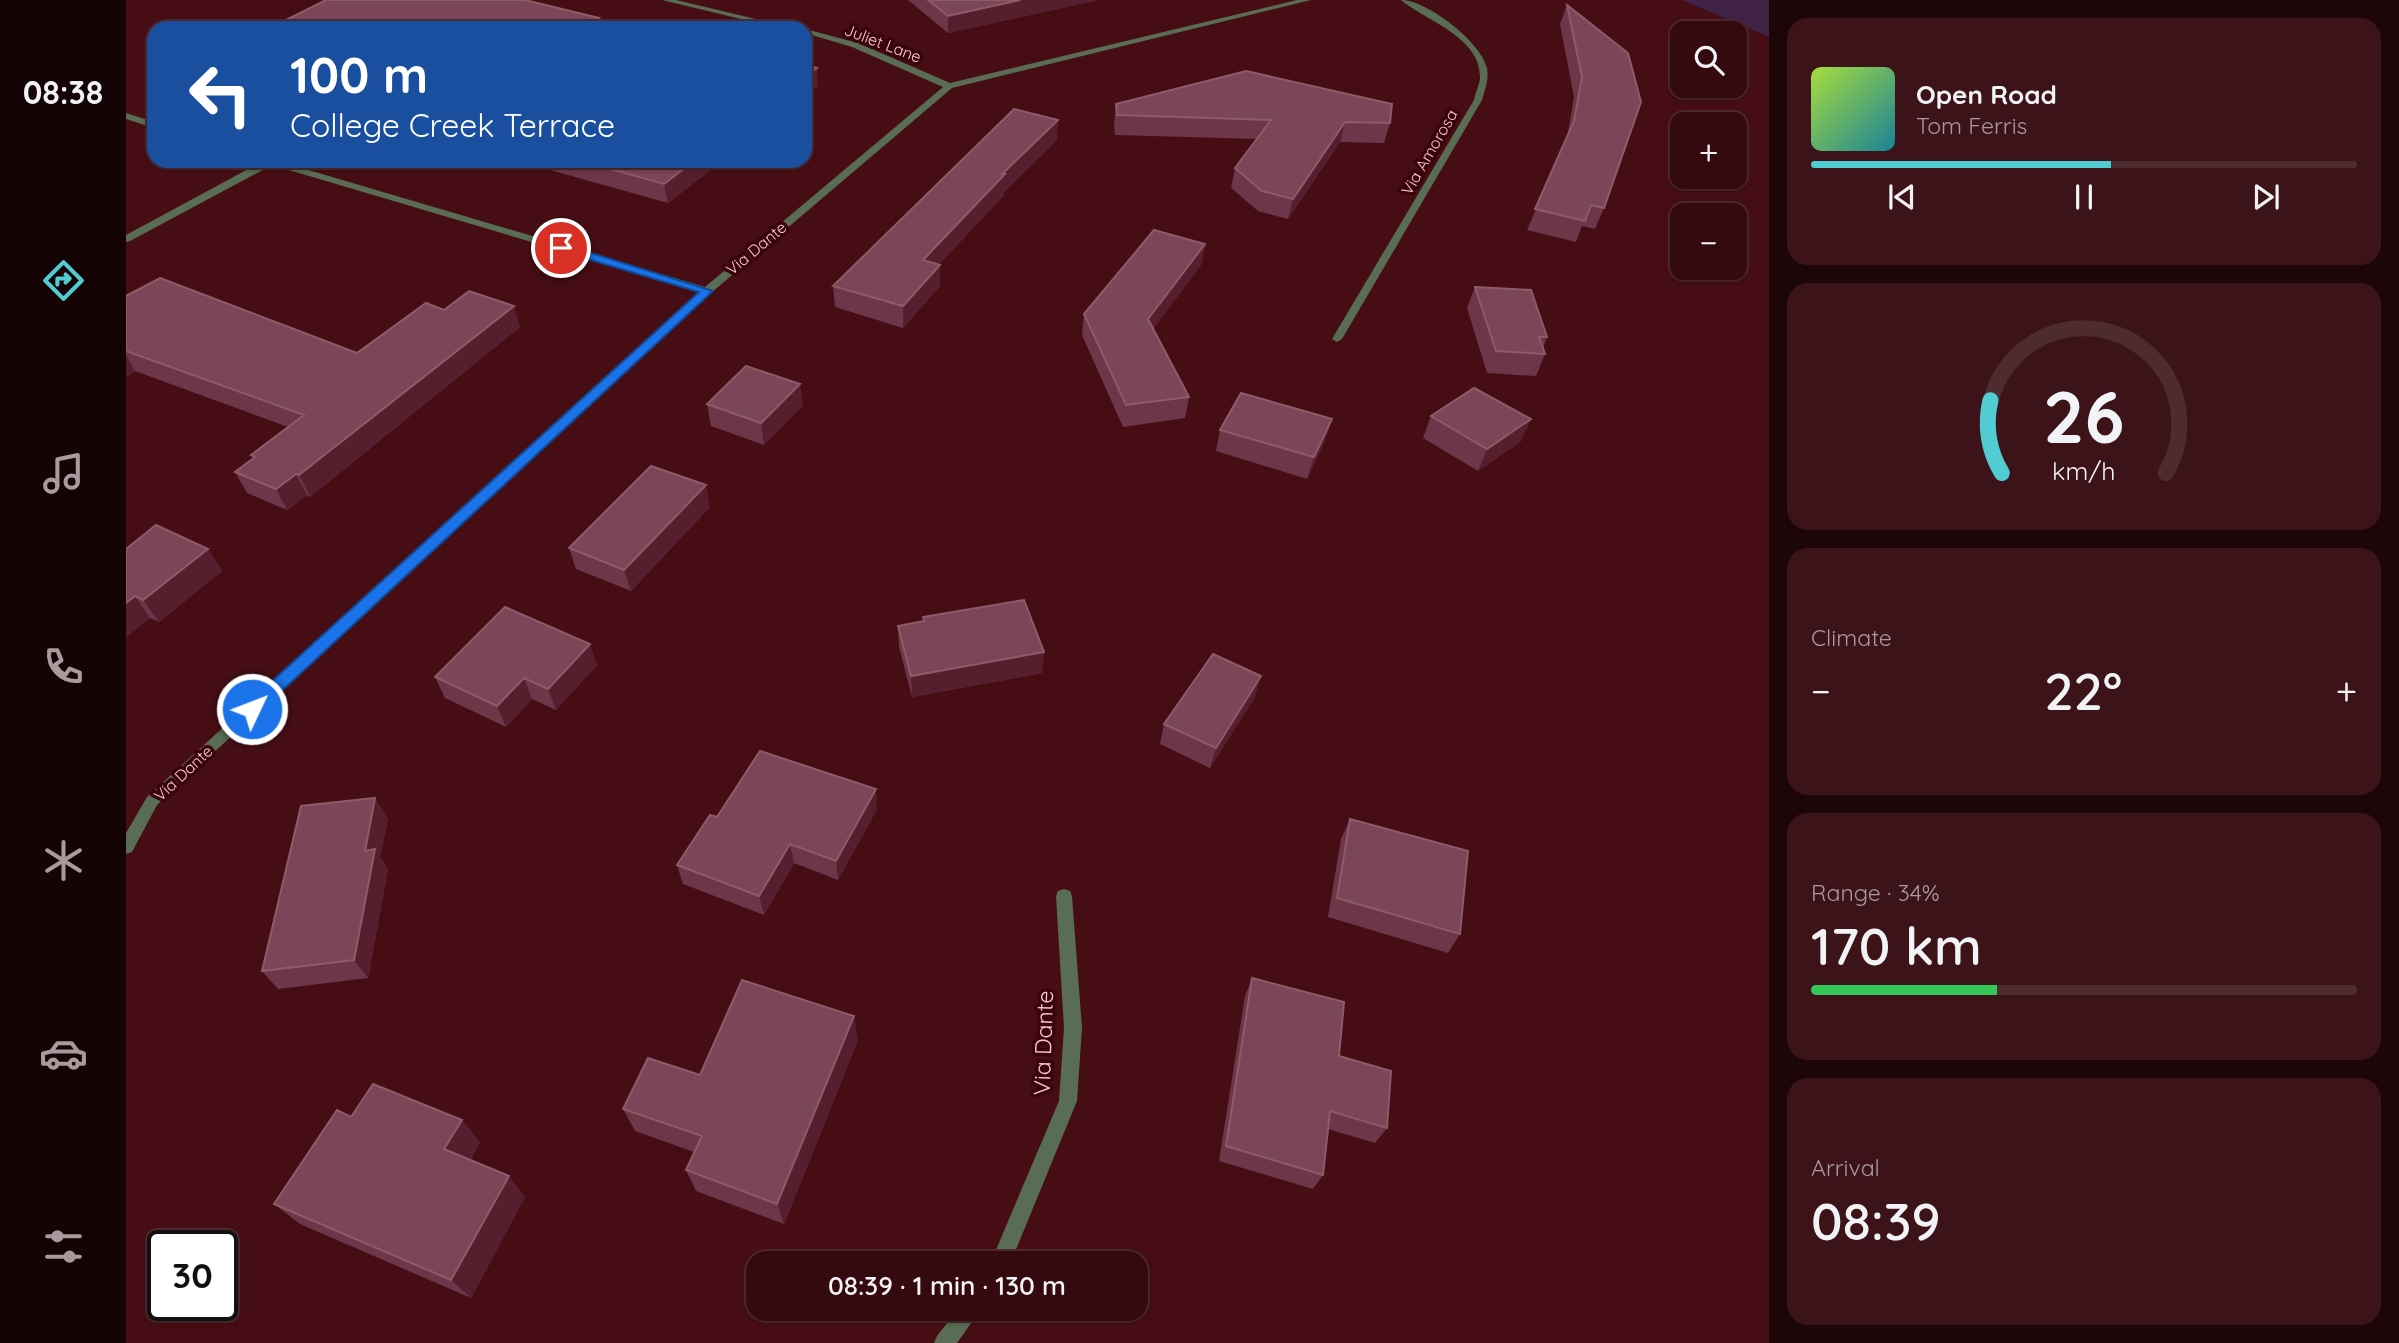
<!DOCTYPE html>
<html lang="en">
<head>
<meta charset="utf-8">
<style>
	body { margin:0; font-family:Quicksand,sans-serif; background:#3c1318; color:#f1f3f6; height:100vh; display:flex; flex-direction:column; font-size:26px; white-space:nowrap }
	* { box-sizing:border-box; margin:0 }
	p { font-size:23px; color:#a99a9e }
	.icon { flex:none; width:38px; height:38px; fill:none; stroke:currentColor; stroke-width:2; stroke-linecap:round; stroke-linejoin:round }
	.map { position:relative; flex:1; overflow:hidden }
	.sheet { display:flex; flex-direction:column; gap:18px; padding:18px; background:#1d0608; width:630px }
	.sheet>* { flex:none }
	.guide { position:absolute; left:21px; top:21px; width:665px; height:147px; border-radius:21px; box-shadow:0 2px 5px #0004,0 0 0 2px #4e2b2f; background:#1a4fa0; color:#fff; overflow:hidden }
	.controls { position:absolute; left:1544px; top:21px; display:grid; gap:14px }
	.controls a { display:grid; place-items:center; width:77px; height:77px; border-radius:14px; background:#340a0f; box-shadow:0 2px 5px #0004,0 0 0 2px #4e2b2f; font-size:35px }
	.speed { position:absolute; left:21px; top:1230px; display:flex; gap:14px; font-size:35px; font-weight:700; text-align:center }
	.speed>* { display:grid; place-content:center; width:91px; height:91px; border-radius:50%; background:#340a0f; box-shadow:0 2px 5px #0004,0 0 0 2px #4e2b2f; line-height:1 }
	.speed .limit { border:4px solid #111; border-radius:10px; background:#fff; color:#111 }
	.pin { position:absolute; display:grid; place-items:center; width:60px; height:60px; color:#fff; margin:-30px; border:4px solid #fff; border-radius:50%; box-shadow:0 2px 7px #0007 }
	.me { position:absolute; width:77px; margin:-38px; rotate:47deg; stroke-linejoin:round; filter:drop-shadow(0 0 5px #0008) }
	.turn { display:flex; align-items:center; gap:24px; height:147px; padding:0 28px; font-size:32px }
	.turn .icon { width:91px; height:91px; stroke-width:2.5 }
	.turn b { display:block; font-size:49px; line-height:60px }
	.big { font-size:52px; font-weight:600; line-height:1.1 }
	.sheet .tile { flex:1; display:flex; flex-direction:column; justify-content:center; gap:10px; min-width:0; padding:0 24px; border-radius:21px; background:#3c1318 }
	.sheet .dial { align-items:center; gap:0 }
	.dial svg { height:182px; overflow:visible; fill:none; stroke:#4e2b2f; stroke-width:7; stroke-linecap:round; text-anchor:middle }
	.dial text { fill:#f1f3f6; stroke:none }
	.song { display:flex; align-items:center; gap:21px }
	.cover { width:84px; height:84px; border-radius:10px; background:linear-gradient(135deg,hsl(80 70% 55%),hsl(190 70% 35%)) }
	.played { height:7px; border-radius:4px; background:linear-gradient(90deg,#51ccd2 55%,#4e2b2f 55%) }
	.keys { display:flex; justify-content:space-around; direction:ltr }
	.heat { display:flex; justify-content:space-between; align-items:center; font-size:38px; direction:ltr }
	.charge { height:10px; border-radius:5px; background:linear-gradient(90deg,#34c759 34%,#4e2b2f 0) }
	.trip { position:absolute; left:620px; top:1251px; width:402px; height:70px; border-radius:21px; background:#340a0f; box-shadow:0 2px 5px #0004,0 0 0 2px #4e2b2f; font-weight:600; line-height:70px; text-align:center }
	main { display:flex; flex:1; min-height:0 }
	.dock { display:flex; flex-direction:column; width:126px; justify-content:space-around; align-items:center; background:#150406; color:#a99a9e }
	.dock .icon { width:49px; height:49px }
	.dock .current { color:#51ccd2 }
	.dock b { font-size:32px; color:#f1f3f6 }
	.map>svg:first-child { display:block }
	.green { fill:#402247 }
	.lines { fill:none; stroke-linecap:round; stroke-linejoin:round }
	.minor { fill:#586d53; fill-rule:evenodd }
	.wall { fill:#6d3649 }
	.shaded-wall { fill:#571f2e }
	.building { fill:#7b4657; stroke:#8e5b69; stroke-width:2 }
	.route { fill:#1a73e8; stroke:#114b97; stroke-width:2 }
	.labels { text-anchor:middle; dominant-baseline:central; stroke-width:7; stroke-linejoin:round; paint-order:stroke }
	.far-street-label { font-size:16px; fill:#f1cccb; stroke:#3b030b }
	.near-street-label { font-size:23px; fill:#f1cccb; stroke:#3b030b }
</style>
</head>
<body>
<main>
<nav class="dock">
<b>08:38</b>
<svg class="icon current" aria-label="directions" viewBox="0 0 24 24"><path d="M12 3l9 9-9 9-9-9zM9 14v-3h6M13 9l2 2-2 2"/></svg>
<svg class="icon" aria-label="music" viewBox="0 0 24 24"><path d="M9 18V5l10-2v13"/><circle cx="6" cy="18" r="3"/><circle cx="16" cy="16" r="3"/></svg>
<svg class="icon" aria-label="phone" viewBox="0 0 24 24"><path d="M5 4h4l2 5-3 2q2 4 5 5l2-3 5 2v4C11 20 4 13 5 4z"/></svg>
<svg class="icon" aria-label="climate" viewBox="0 0 24 24"><path d="M12 3v18M4 7l16 10M4 17L20 7"/></svg>
<svg class="icon" aria-label="car" viewBox="0 0 24 24"><path d="M5 17H2v-5l4-1 3-4h7l3 4 3 1v5h-3M9 17h6M6 11h13"/><circle cx="7" cy="17" r="2"/><circle cx="17" cy="17" r="2"/></svg>
<svg class="icon" aria-label="filters" viewBox="0 0 24 24"><path d="M4 7h16M4 17h16"/><circle cx="9" cy="7" r="2"/><circle cx="15" cy="17" r="2"/></svg>
</nav>
<div class="map">
<svg width="1643" height="1343" viewBox="0 0 1643 1343">
	<rect width="100%" height="100%" fill="#460e14"/>
	<path class="green" d="M1556 0H1643V37Z"/>
	<g class="lines">
		<path class="minor" d="M536 0H550L668 28H653Z
			M1171 0H1185L826 88 585 293 31 805 6 852 0 854V833L21 797 574 292 146 165 4 241 0 242V235L137 161H152L579 287 817 87 726 47 679 33V29L732 43 824 83Z
			M1275 0C1301 0 1355 42 1361 68 1363 80 1359 89 1356 100L1216 339 1211 342 1206 339 1348 100C1349 93 1353 86 1354 79 1356 37 1300 21 1275 0Z
			M0 113 28 122V128L0 119Z
			M938 889 944 891 946 896 956 1028 951 1101 884 1264H864L933 1101 938 1028 930 896 932 891Z
			M832 1309H855L831 1343H808L811 1336Z"/>
	</g>
	<path class="wall" d="M782 0H972L822 33Z
		M1441 5 1502 53 1478 208 1469 229 1456 226 1450 242 1401 230 1441 138 1448 97 1434 24Z
		M990 104 1264 123 1258 143 1214 142 1162 219 1132 211 1105 188 1109 168 1131 139 989 135 988 124Z
		M931 140 878 192V195L813 264 814 286 777 328 709 307 707 286Z
		M422 161H596L542 203 424 170Z
		M1079 244 1075 265 1027 329 1063 397 1059 418 997 427 956 335 958 314Z
		M1349 287 1421 337 1417 348 1419 354 1410 376 1361 373 1341 308Z
		M0 296 231 353 318 310 394 327 184 497 181 495 161 510 121 493 109 472 127 458 125 455 162 427 9 371 0 377Z
		M581 404 677 405 638 445 585 426Z
		M1305 416 1395 441 1352 471 1297 438Z
		M1094 430 1199 441 1181 479 1090 451Z
		M584 507 505 591 450 569 443 548Z
		M0 549H82L96 571 33 622 24 618 0 637Z
		M797 617 916 673 786 697 773 647 772 626 797 622Z
		M471 665 430 710 406 699 380 727 319 698 309 677Z
		M1129 697 1084 768 1034 744 1038 724Z
		M751 809 712 880 668 863 638 915 557 884 551 865 591 817Z
		M262 819 254 857 262 869 242 978 152 989 136 971Z
		M1224 819 1334 934 1322 953 1202 917 1215 839Z
		M1126 978 1213 1056 1261 1128 1249 1143 1202 1129 1197 1175 1187 1189 1093 1161 1119 996Z
		M732 1040 658 1224 570 1191 560 1170 568 1152 509 1131 497 1109 574 1075Z
		M225 1117 354 1142 344 1160 399 1197 345 1298 174 1224 148 1204Z"/>
	<path class="shaded-wall" d="M894 0H972L822 33V16Z
		M473 18 475 28H457Z
		M691 68 692 86 679 96V77Z
		M932 120 931 140 878 192V195L798 281 797 260 876 174Z
		M1219 122 1214 142 1162 219 1167 199Z
		M568 161H596L542 203 538 184Z
		M1079 244 1075 265 1019 340 1022 319Z
		M814 265V286L777 328V306Z
		M388 306 394 327 184 497 173 475Z
		M0 355 9 371 0 377Z
		M674 384 677 405 638 445 635 423Z
		M1206 419 1199 441 1181 479 1188 457Z
		M1405 419 1395 441 1352 471 1361 449Z
		M170 474 181 495 161 510 150 489Z
		M580 485 584 507 505 591 498 570Z
		M82 549 96 571 33 622 17 600Z
		M9 596 24 618 0 637V603Z
		M464 644 471 665 430 710 422 689Z
		M918 652 916 673 786 697 785 676Z
		M1135 676 1129 697 1084 768 1090 748Z
		M398 678 406 699 380 727 371 706Z
		M750 789 751 809 712 880 710 861Z
		M249 798 262 819 254 857 262 869 242 978 228 960 239 851Z
		M664 844 668 863 638 915 633 896Z
		M728 1016 732 1040 658 1224 651 1204Z
		M336 1120 354 1142 337 1171 318 1149Z
		M383 1176 399 1197 345 1298 325 1280Z"/>
	<path class="building" d="M200 0H399L473 18 457 28H144Z
		M802 0H894L822 16Z
		M1441 5 1502 53 1515 102 1478 208 1465 205 1459 221 1409 209 1448 121 1456 77Z
		M679 65 691 68 679 77Z
		M1120 71 1266 104 1264 123 1219 122 1167 199 1136 191 1109 168 1145 120 991 115 990 104Z
		M888 109 932 120 876 174H879L797 260 814 265 777 306 707 286Z
		M456 161H568L538 184Z
		M1028 230 1079 244 1022 319 1063 397 1000 405 958 314Z
		M34 278 231 353 300 303 318 310 343 291 388 306 173 475 170 474 150 489 109 472 129 457 125 455 178 415 0 351V296Z
		M1349 287 1405 290 1421 337H1413L1419 354 1370 351Z
		M620 366 674 384 635 423 581 404Z
		M1348 388 1405 419 1361 449 1305 416Z
		M1115 393 1206 419 1188 457 1094 430Z
		M525 466 580 485 498 570 443 548Z
		M30 525 82 549 17 600 9 596 0 603V549Z
		M898 600 918 652 785 676 772 626 798 621 797 617Z
		M379 607 464 644 422 689 398 678 371 706 309 677Z
		M1087 654 1135 676 1090 748 1038 724Z
		M634 751 750 789 710 861 664 844 633 896 551 865 584 815 591 817Z
		M249 798 239 851 249 849 228 960 136 971 175 806Z
		M1224 819 1342 851 1334 934 1211 898Z
		M1126 978 1218 1002 1213 1056 1265 1071 1261 1128 1204 1111 1197 1175 1100 1146Z
		M616 980 728 1016 651 1204 560 1170 576 1136 497 1109 522 1058 574 1075Z
		M247 1084 336 1120 318 1149 383 1176 325 1280 148 1204 211 1110 225 1117Z"/>
	<path class="route" d="M431 245H439L587 291 132 713H121L118 709 121 704 573 292 431 250Z"/>
	<g class="labels">
		<g class="far-street-label">
			<text transform="translate(757 43) rotate(21)">Juliet Lane</text>
			<text transform="translate(1303 152) rotate(-60)">Via Amorosa</text>
			<text transform="translate(630 248) rotate(-40)">Via Dante</text>
			<text transform="translate(57 773) rotate(-43)">Via Dante</text>
		</g>
		<g class="near-street-label">
			<text transform="translate(917 1043) rotate(-88)">Via Dante</text>
		</g>
	</g>
</svg>
<div class="controls">
<a><svg class="icon" aria-label="search" viewBox="0 0 24 24"><circle cx="10" cy="10" r="6"/><path d="M15 15l6 6"/></svg></a>
<a>+</a>
<a>−</a>
</div>
<div class="speed"><div class="limit">30</div></div>
<div class="pin" style="left:435px;top:248px;background:#d93025"><svg class="icon" aria-label="arrive" viewBox="0 0 24 24"><path d="M6 21V4h12l-3 4 3 4H6"/></svg></div>
<svg class="me" style="left:126px;top:709px" viewBox="-20 -20 40 40"><circle r="17" fill="#1a73e8" stroke="#fff" stroke-width="3"/><path d="M0-11L8 9 0 5-8 9z" fill="#fff"/></svg>
<div class="trip">08:39 · 1 min · 130 m</div>
<div class="guide">
<div class="turn"><svg class="icon" aria-label="left" viewBox="0 0 24 24"><path d="M17 20v-9H6M10 6l-5 5 5 5"/></svg><div><b>100 m</b>College Creek Terrace</div></div>
</div>
</div>
<section class="sheet">
<div class="tile">
<div class="song"><i class="cover"></i><div><b>Open Road</b><p>Tom Ferris</p></div></div>
<div class="played"></div>
<div class="keys"><svg class="icon" aria-label="previous" viewBox="0 0 24 24"><path d="M18 5L8 12l10 7zM5 5v14"/></svg><svg class="icon" aria-label="pause" viewBox="0 0 24 24"><path d="M8 5v14M16 5v14"/></svg><svg class="icon" aria-label="next" viewBox="0 0 24 24"><path d="M6 5l10 7-10 7zM19 5v14"/></svg></div>
</div>
<div class="tile dial"><svg viewBox="0 0 100 80">
<path d="M14 69A42 42 0 1 1 86 69"/>
<path d="M14 69A42 42 0 0 1 9 37" stroke="#51ccd2"/>
<text x="50" y="56" font-size="32" font-weight="700">26</text>
<text x="50" y="72" font-size="11">km/h</text>
</svg></div>
<div class="tile"><p>Climate</p>
<div class="heat"><a>−</a><b class="big">22°</b><a>+</a></div>
</div>
<div class="tile"><p>Range · 34%</p><b class="big">170 km</b><div class="charge"></div></div>
<div class="tile"><p>Arrival</p><b class="big">08:39</b></div>
</section>
</main>
</body>
</html>
